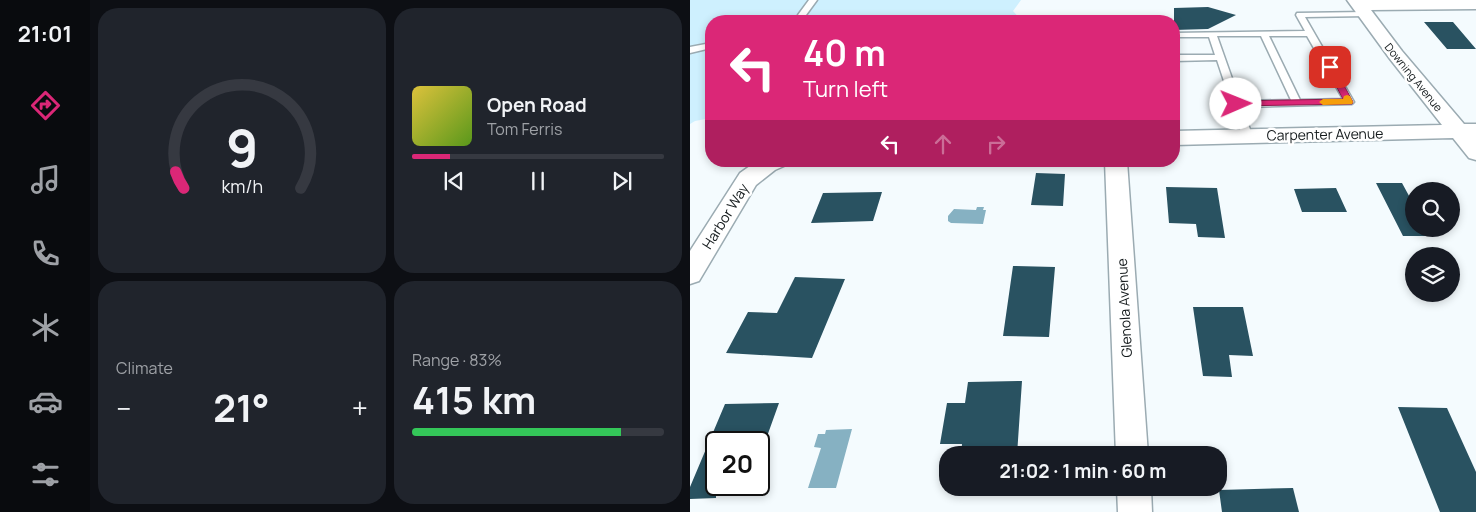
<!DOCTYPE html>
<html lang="en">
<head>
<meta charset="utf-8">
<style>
	body { margin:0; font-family:Manrope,sans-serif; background:#20242c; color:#f1f3f6; height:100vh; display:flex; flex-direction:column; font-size:19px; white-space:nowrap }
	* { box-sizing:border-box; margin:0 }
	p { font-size:16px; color:#9ea1a6 }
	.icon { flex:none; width:28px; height:28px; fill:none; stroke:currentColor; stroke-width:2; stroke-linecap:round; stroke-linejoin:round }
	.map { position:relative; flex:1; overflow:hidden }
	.sheet { display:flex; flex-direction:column; gap:8px; padding:8px; background:#0d0f14; width:600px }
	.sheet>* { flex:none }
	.guide { position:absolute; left:15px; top:15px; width:475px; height:152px; border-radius:20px; box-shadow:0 2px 8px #0003; background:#db2777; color:#fff; overflow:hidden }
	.fabs { position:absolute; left:715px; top:182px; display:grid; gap:10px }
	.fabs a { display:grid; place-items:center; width:55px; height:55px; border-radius:50%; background:#171b24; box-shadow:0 2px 8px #0003; font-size:25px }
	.speed { position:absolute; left:15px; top:431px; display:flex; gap:10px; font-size:25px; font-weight:700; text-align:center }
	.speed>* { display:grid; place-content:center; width:65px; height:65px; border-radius:50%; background:#171b24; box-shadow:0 2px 8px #0003; line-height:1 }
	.speed .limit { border:2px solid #111; border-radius:8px; background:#fff; color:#111 }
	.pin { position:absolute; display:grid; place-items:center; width:42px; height:42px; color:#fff; margin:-21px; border-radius:10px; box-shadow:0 2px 8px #0006 }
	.me { position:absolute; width:55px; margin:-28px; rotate:89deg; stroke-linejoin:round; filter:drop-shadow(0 0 4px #0008) }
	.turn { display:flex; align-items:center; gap:18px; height:105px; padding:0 15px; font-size:22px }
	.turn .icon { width:65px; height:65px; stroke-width:2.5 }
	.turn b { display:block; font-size:35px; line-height:42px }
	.lanes { display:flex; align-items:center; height:48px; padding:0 15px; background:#0003; justify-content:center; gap:25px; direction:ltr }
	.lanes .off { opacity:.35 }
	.big { font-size:38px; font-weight:700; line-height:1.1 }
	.sheet .widget { flex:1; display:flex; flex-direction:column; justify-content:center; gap:8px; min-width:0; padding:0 18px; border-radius:20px; background:#20242c }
	.sheet .dial { align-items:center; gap:0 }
	.dial svg { height:130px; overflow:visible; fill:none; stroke:#363941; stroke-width:7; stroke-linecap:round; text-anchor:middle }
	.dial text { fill:#f1f3f6; stroke:none }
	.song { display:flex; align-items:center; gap:15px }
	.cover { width:60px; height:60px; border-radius:8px; background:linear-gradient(135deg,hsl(50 70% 55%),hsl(90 70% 35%)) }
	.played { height:5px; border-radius:2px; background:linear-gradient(90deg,#db2777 15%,#363941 15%) }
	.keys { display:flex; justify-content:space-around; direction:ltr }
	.heat { display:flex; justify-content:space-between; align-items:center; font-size:28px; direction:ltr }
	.charge { height:8px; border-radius:4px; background:linear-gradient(90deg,#34c759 83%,#363941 0) }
	.sheet .tiles { flex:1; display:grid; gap:8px; grid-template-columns:repeat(2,1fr) }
	.trip { position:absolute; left:249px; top:446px; width:288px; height:50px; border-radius:20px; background:#171b24; box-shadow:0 2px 8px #0003; font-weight:700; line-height:50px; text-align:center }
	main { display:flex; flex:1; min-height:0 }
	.menu { display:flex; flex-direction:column; width:90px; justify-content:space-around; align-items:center; background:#090b0e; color:#9ea1a6 }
	.menu .icon { width:35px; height:35px }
	.menu .active { color:#db2777 }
	.menu b { font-size:22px; color:#f1f3f6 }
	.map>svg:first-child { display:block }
	.green { fill:#cef0fe }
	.water { fill:#86b1c2 }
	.building { fill:#295261 }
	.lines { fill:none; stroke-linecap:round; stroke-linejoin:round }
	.lane-casing { stroke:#9babb2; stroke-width:3 }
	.street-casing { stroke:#9babb2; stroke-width:3 }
	.lane { fill:#fff; fill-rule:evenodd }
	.street { fill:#fff; fill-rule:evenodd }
	.route { fill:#db2777; stroke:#8e194d }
	.slow { fill:#f59e0b }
	.labels { text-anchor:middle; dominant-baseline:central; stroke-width:5; stroke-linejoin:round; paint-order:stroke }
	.far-street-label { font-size:11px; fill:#141a1c; stroke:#fff }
	.street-label { font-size:14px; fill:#141a1c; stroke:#fff }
</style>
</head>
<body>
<main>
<nav class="menu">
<b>21:01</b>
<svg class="icon active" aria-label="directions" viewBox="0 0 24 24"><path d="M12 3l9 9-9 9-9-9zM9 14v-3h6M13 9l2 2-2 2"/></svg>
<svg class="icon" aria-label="music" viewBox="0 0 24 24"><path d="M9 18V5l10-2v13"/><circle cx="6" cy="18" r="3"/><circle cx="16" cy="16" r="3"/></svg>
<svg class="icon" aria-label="phone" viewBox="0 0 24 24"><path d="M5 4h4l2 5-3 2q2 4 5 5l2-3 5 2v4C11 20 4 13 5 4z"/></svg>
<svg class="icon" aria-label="climate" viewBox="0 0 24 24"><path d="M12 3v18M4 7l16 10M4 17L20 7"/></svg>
<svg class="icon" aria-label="car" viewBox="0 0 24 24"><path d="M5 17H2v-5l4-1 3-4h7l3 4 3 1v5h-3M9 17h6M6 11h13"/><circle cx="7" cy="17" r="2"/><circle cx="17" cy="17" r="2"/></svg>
<svg class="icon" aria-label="filters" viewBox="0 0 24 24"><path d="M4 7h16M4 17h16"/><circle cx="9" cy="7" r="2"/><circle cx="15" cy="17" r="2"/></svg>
</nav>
<section class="sheet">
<div class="tiles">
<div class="widget dial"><svg viewBox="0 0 100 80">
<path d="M14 69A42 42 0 1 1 86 69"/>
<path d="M14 69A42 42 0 0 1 9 59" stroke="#db2777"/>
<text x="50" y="56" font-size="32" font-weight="700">9</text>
<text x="50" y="72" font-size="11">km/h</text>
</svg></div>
<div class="widget">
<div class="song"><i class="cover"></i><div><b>Open Road</b><p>Tom Ferris</p></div></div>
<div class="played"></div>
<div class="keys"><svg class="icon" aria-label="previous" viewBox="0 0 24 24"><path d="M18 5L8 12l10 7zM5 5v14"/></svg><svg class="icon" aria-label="pause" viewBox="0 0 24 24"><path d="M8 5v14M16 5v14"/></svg><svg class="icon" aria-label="next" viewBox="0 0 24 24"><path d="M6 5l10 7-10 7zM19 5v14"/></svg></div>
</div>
<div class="widget"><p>Climate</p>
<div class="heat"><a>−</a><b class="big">21°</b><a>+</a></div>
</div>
<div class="widget"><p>Range · 83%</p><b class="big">415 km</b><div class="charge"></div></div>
</div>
</section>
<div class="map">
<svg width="786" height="512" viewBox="0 0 786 512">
	<rect width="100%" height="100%" fill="#f4fbfe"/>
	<path class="green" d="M0 0H331L323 11 332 21H21V118L5 121 0 124Z"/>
	<path class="water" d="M287 207H294L293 210H296L293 224 261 223 258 221V216L264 209 286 210Z
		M162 429 146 488H118L131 448 124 447 128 434H135L136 430Z"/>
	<path class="building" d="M518 7 546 15 518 29 484 30V8Z
		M734 22H763L786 49H757Z
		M346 173 375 174 373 206 341 205Z
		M686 183H712L724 205V229H737L740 236H713Z
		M476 187 527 188 535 238 508 237 506 224 479 223Z
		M646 188 657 212H612L604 189Z
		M192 192 183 221 121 223 133 193Z
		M323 266 365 267 359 337 313 336Z
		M105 277 155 279 122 358 36 353 58 312 87 313Z
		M503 307H553L563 356 539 355 542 377 513 376Z
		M332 381 327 455H271L272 444H250L257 403H275L278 382Z
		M89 403 75 442H26V498L0 499V487L35 404Z
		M708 407 757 408 786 472V512H750Z
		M603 488 609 512H532L529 490Z"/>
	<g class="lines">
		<defs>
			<path id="lane" d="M119 0H127L116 15V21H108V15Z
				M675 12H678V16L615 17 664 102 662 104 552 107 562 135 557 138 552 135 527 60 484 61V55H525L519 37H484V33L615 31 606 15 607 13ZM527 36H571L601 100 550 101ZM579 36H617L653 99 610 100Z
				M21 43V48L0 53V47Z"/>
			<path id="street" d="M657 0H786V9L681 10 712 51 774 124H786V160L779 158 763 138 484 145V131L752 125 700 59Z
				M67 161H97L94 166 85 170 66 185 9 281 0 284V251L50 173Z
				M415 161H437L458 455H426Z
				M427 488H461L462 512H428Z"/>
		</defs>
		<use href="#lane" class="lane-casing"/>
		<use href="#street" class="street-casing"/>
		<use href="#lane" class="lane"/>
		<use href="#street" class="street"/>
	</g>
	<path class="route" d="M640 65 644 67 663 102 662 104 546 106 542 104 546 101 653 99 636 67Z"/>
	<path class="slow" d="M657 95 660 96 663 102 662 104 633 105 629 102 633 99H653L654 96Z"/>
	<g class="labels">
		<g class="far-street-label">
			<text transform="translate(724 77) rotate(51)">Downing Avenue</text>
		</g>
		<g class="street-label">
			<text transform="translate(635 134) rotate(-1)">Carpenter Avenue</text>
			<text transform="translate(35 216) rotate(-58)">Harbor Way</text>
			<text transform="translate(434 308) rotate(-93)">Glenola Avenue</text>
		</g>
	</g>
</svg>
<div class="fabs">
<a><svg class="icon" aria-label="search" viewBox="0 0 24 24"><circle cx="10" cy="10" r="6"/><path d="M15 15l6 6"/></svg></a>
<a><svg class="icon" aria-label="layers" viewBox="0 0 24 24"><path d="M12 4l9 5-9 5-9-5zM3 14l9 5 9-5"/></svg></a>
</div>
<div class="speed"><div class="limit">20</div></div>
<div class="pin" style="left:640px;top:67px;background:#d93025"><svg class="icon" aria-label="arrive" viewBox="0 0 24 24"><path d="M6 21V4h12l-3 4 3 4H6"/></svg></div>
<svg class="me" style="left:546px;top:104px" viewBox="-20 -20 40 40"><circle r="19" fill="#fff"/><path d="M0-13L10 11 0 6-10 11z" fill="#db2777"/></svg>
<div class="trip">21:02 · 1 min · 60 m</div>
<div class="guide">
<div class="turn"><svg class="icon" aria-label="left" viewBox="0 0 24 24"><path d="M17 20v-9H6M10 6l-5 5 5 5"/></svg><div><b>40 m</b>Turn left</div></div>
<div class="lanes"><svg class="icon" aria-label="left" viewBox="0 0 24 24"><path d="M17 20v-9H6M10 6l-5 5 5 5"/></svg><svg class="icon off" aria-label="ahead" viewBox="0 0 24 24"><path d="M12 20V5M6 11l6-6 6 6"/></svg><svg class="icon off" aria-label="right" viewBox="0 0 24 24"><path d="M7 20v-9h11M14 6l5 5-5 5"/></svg></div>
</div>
</div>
</main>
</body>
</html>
